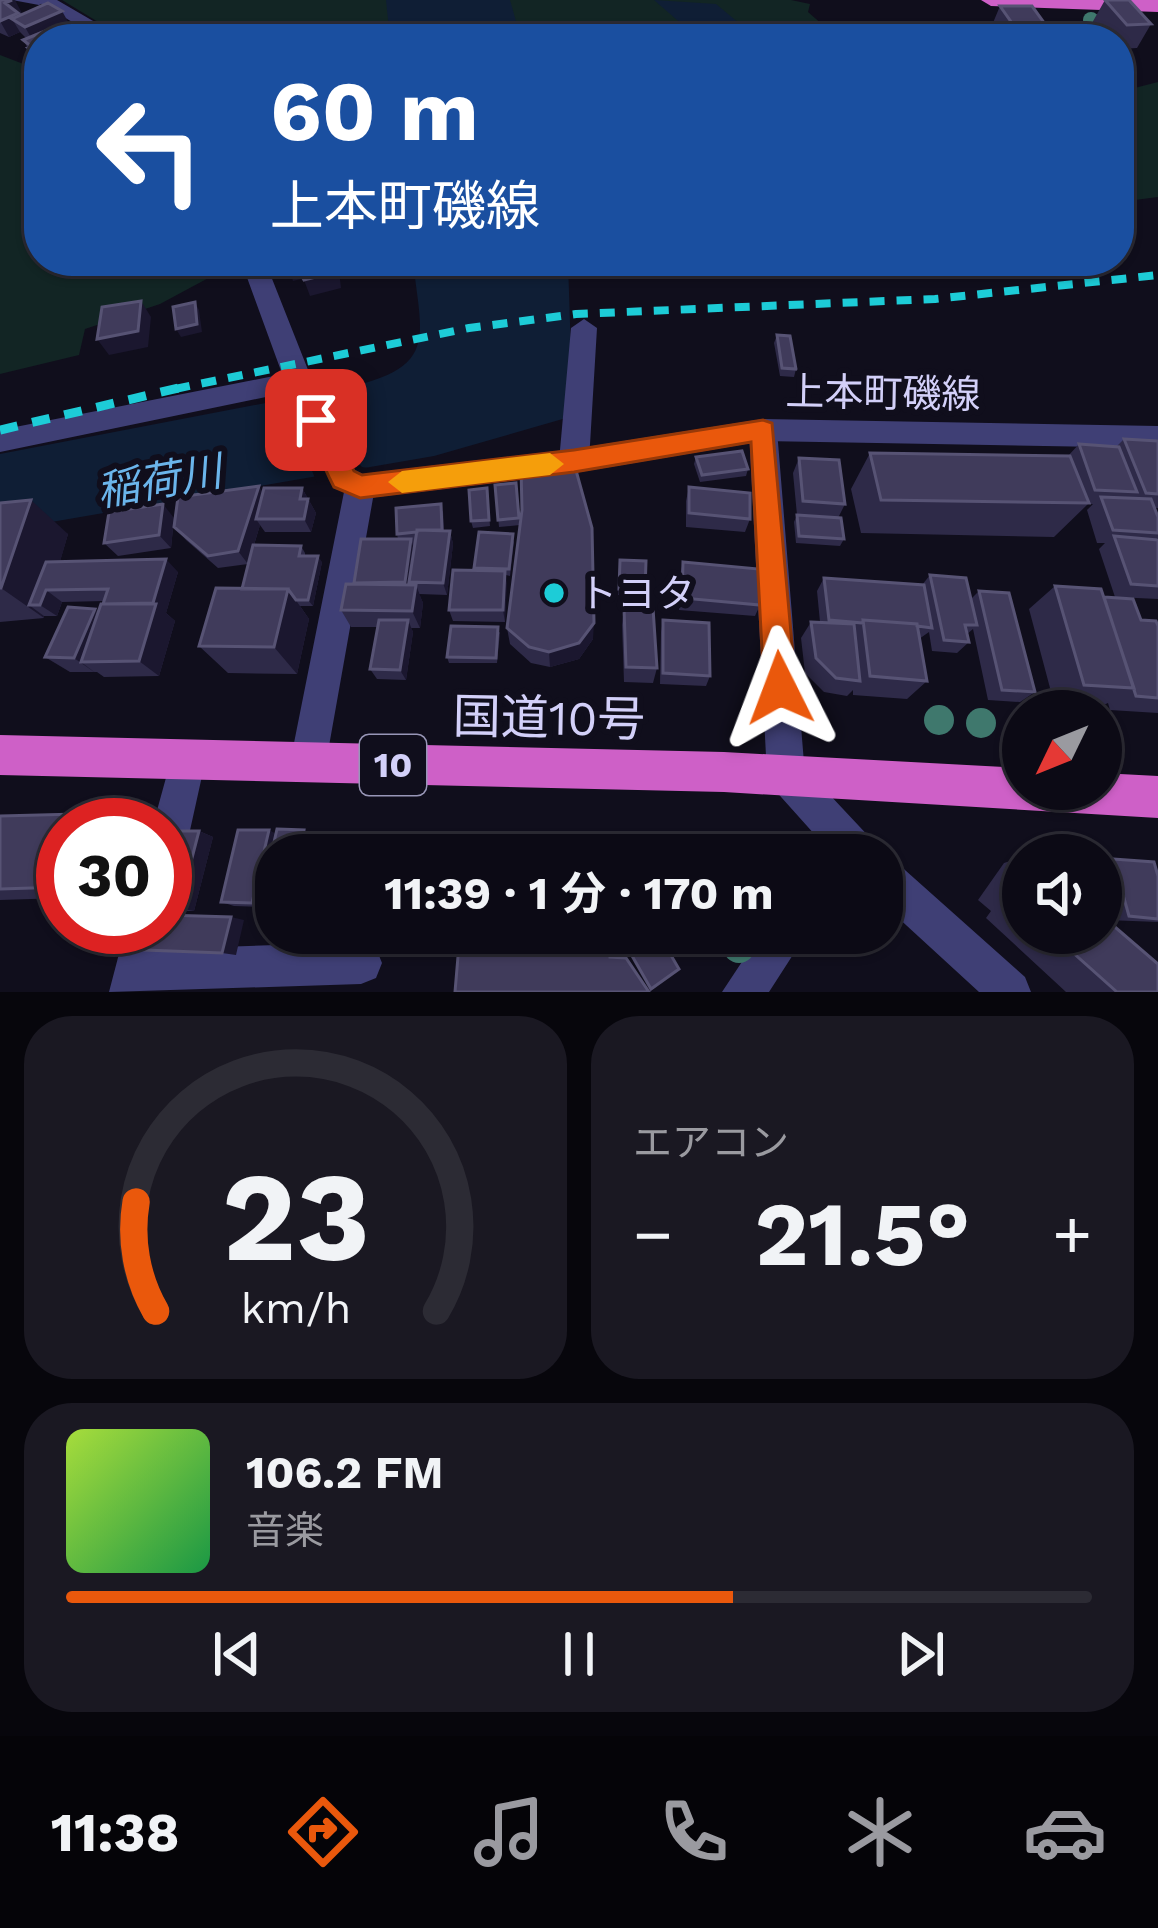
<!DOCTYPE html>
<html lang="ja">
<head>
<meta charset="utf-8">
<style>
	body { margin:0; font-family:"Work Sans","Noto Sans JP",sans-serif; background:#1a1822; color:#f1f3f6; height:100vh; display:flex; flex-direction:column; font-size:45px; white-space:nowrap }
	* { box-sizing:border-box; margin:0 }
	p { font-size:39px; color:#9a9aa0 }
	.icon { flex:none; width:66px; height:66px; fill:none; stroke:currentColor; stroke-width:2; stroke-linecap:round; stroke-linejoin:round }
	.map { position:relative; height:992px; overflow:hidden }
	.details { display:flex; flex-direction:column; gap:24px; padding:24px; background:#07060c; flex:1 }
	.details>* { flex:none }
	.top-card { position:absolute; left:24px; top:24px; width:1110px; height:252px; border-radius:48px; box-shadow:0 3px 9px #0004,0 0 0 3px #2c2b34; background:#1a4fa0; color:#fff; overflow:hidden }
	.needle { width:78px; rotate:227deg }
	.tools { position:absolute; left:1002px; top:690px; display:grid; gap:24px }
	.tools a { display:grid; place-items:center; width:120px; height:120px; border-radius:50%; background:#0c0a15; box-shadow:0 3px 9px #0004,0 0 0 3px #2c2b34; font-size:60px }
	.speed { position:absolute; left:36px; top:798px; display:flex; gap:24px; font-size:60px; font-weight:700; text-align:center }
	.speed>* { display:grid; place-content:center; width:156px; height:156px; border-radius:50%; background:#0c0a15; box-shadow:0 3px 9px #0004,0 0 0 3px #2c2b34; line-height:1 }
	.speed .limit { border:18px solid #d22; background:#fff; color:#111 }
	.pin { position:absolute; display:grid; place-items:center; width:102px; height:102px; color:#fff; margin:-51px; border-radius:24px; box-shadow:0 6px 18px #0006 }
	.me { position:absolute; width:132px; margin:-66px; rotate:357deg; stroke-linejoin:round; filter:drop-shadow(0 0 9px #0008) }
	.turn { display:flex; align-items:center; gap:42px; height:252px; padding:0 48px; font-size:54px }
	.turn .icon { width:156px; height:156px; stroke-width:2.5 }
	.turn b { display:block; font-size:84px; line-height:102px }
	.big { font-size:90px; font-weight:700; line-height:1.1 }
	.details .card { flex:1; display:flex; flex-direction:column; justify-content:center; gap:18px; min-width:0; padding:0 42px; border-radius:48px; background:#1a1822 }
	.details .dial { align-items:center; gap:0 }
	.dial svg { height:312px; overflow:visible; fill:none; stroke:#2c2b34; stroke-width:7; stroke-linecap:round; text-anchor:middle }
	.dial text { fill:#f1f3f6; stroke:none }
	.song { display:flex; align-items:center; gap:36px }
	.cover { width:144px; height:144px; border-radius:18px; background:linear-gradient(135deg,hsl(80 70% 55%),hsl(140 70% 35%)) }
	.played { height:12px; border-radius:6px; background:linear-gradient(90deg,#ea580c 65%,#2c2b34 65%) }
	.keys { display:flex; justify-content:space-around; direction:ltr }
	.heat { display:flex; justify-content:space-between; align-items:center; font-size:66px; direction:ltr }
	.details .tiles { flex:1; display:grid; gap:24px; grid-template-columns:1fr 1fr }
	.card:last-child { grid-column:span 2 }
	.trip { position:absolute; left:255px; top:834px; width:648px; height:120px; border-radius:48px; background:#0c0a15; box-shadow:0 3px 9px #0004,0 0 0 3px #2c2b34; font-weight:700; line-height:120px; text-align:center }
	.tab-bar { display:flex; height:192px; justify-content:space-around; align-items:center; background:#050408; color:#9a9aa0 }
	.tab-bar .icon { width:84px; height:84px }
	.tab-bar .on { color:#ea580c }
	.tab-bar b { font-size:54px; color:#f1f3f6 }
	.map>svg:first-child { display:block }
	.green { fill:#122524 }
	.water { fill:#0f1e35 }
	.pier { fill:#100e1c }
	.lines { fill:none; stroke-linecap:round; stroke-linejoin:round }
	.minor { fill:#3f3f75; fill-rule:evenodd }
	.tertiary { fill:#3f3f75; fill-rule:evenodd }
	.trunk { fill:#ce60c7; fill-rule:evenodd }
	.rail-far1 { stroke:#1dccd7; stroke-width:8; stroke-dasharray:15 12; stroke-linecap:butt }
	.rail { stroke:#1dccd7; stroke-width:9; stroke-dasharray:18 15; stroke-linecap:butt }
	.tree { fill:#3f786d }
	.wall { fill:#2e2a48 }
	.shaded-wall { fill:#1b172f }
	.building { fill:#403b5b; stroke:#575374; stroke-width:3 }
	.route { fill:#ea580c; stroke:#983908; stroke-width:3 }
	.slow { fill:#f59e0b }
	.poi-dot { fill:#1dccd7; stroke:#100e1c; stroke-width:4.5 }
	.labels { text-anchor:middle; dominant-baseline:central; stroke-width:12; stroke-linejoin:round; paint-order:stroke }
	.shield { fill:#100e1c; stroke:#9896b7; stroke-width:3 }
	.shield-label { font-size:36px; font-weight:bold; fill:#d3d0f9 }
	.street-label { font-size:39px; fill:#d3d0f9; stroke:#100e1c }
	.poi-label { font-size:39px; fill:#d3d0f9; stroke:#100e1c; text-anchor:start }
	.water-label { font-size:42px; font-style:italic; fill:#6bb5eb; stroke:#100e1c }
	.near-street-label { font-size:48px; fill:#d3d0f9; stroke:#100e1c }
</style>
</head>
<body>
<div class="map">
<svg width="1158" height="992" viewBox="0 0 1158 992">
	<rect width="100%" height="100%" fill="#100e1c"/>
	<path class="green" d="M62 0H791L810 4 808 12 839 39H126Z
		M0 55 39 70V261H225L227 268 160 304 85 329 79 355 0 374Z
		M1158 82V197L1119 202V92Z"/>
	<path class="water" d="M386 0H510L521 39H390Z
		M654 0 716 4 758 39H699Z
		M413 261H568L573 416 434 456 34 525 0 536V454L354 386C438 365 421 335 413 261Z"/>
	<path class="pier" d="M325 390 348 452 362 467 373 469 317 483 282 397Z"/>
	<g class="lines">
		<path class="minor" d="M12 0H48L39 5Z
			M584 319 597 328 589 461 584 469H564L559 461 571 328Z
			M299 371 313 381 309 388 0 452V430Z
			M763 419 773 422 777 430 805 775 799 788 786 794 773 788 767 775 749 430 753 422Z
			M360 475 371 478 375 487 326 763 321 776 308 781 295 776 290 763 345 487 349 478Z
			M188 740 201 745 206 758 185 853 179 867 165 873V825H153L175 745Z
			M165 923 161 949 361 942 376 948 382 963 376 978 361 984 109 992 126 927Z"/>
		<path class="tertiary" d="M35 0H57L124 39H101Z
			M241 261H265L316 390 355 470 363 474 574 449 763 419 1158 426V448L763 441 574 473 360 499 334 488 329 479 288 390Z
			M786 756 799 762 873 841 879 855H833L773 788 767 775 773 762Z
			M882 856 896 862 1025 977 1031 992H979L882 903Z
			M761 933H807L769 992H722Z"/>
		<path class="trunk" d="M981 0H1158V12L991 6Z
			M0 735 724 752 1023 768V789H1101V773L1158 776V818L724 792 0 775Z"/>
		<path class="rail-far1" d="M175 389 469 328 576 314 935 299 1158 275"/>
		<path class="rail" d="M0 430 187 386"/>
	</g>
	<g class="tree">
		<circle cx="1091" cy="20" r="8"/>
		<circle cx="939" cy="720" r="15"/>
		<circle cx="981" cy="723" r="15"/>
		<circle cx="739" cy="947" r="16"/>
	</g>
	<path class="wall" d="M0 0 23 14 71 27 67 29 73 32 110 30 39 39V76L30 61 35 60 23 40 27 39 20 32 9 37 0 33Z
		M1105 0 1151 24 1137 48 1119 49V39H1105L1092 23Z
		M1000 6 1053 35 1052 39H996L990 30Z
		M345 261H379L347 265Z
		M777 335 796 369 794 377 780 376 774 343Z
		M1124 439 1158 441V508H1155L1158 517V538L1155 540H1158V599L1115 597 1099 549 1105 543H1097L1087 510 1093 504H1088L1054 537 861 533 851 489 870 453 1068 456 1079 444 1117 446Z
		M696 457 748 469 746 476 700 482 694 464Z
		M799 458 845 504 838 518 797 515 793 473Z
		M516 483 520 525 499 527 495 485Z
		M689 487 750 519 745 532 686 527V501Z
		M302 488 316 513 311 532H265L260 525 254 545 301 546 305 553V556L322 562 313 606H300L309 619 297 674 228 673 199 646 242 589 248 564 218 568 186 540 174 527 263 492Z
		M487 488 490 526 473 528 471 521Z
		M0 503 68 534 60 561 178 572 166 613 175 621 159 676 104 677 97 672H70L45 657 99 611 104 601 62 602 57 616H44V618L0 622Z
		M443 511 444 531H450L453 544 447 595 419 594 423 603 420 628H411L413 632 406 680 377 679 370 669 377 627H351L341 610 354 584 398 539 397 534Z
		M797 515 844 539 840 546 796 543 794 522Z
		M174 518 171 548 118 556 104 543Z
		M514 541 510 576 506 575 505 622 453 621 449 610 475 571 474 568Z
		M620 560 645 591 644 597 618 595Z
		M683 562 760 605 755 616 679 610 680 575Z
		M930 575 971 599 979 591 1035 692 1020 702 988 700 973 629 967 634 969 642 957 653 932 651 929 632 919 639 927 681 907 699 853 695V690L847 696 824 692 805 673 801 638 811 622H820L817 591 824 578 922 585Z
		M1055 586 1104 597 1141 620 1158 626V713L1110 710 1108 703 1101 706 1054 703 1029 609Z
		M624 608 657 668 653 683 624 682 622 625Z
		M663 620 710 676 706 686 660 684 661 632Z
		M507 628 593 639 579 659 550 667 531 663 510 644Z
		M500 632 497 663H449L447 657Z
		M116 813 146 825H63V898L0 900V816Z
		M304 830 314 836 276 855V912L259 908 260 907 234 906 221 902 275 834Z
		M199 831 213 837 194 911H165V854Z
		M654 839 701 846 706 840 733 855H651V844Z
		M1023 857V933H1101V862L1113 859 1158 873V922L1107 920 1158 992H1066L986 918 991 911 978 900 1004 863Z"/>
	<path class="shaded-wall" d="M15 0 23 15 62 11 71 27 34 43 25 27 12 19 20 32 9 37 0 21 5 3Z
		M334 261H344L346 269 339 271 341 288 310 296 304 280Z
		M294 262 301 279 293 281 287 264Z
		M141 301 151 317 148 347 109 355 97 339Z
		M195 302 199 310 202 332 181 337 176 329Z
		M259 486 267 500 256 519 260 525 248 564 238 551Z
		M302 488 316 513 311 532 304 519 300 499Z
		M31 500 68 534 52 590H46L62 602 57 616 40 605H29L44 616V618L1 588Z
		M163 504 174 518 171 548 159 535Z
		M450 531 453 544 447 595 443 583Z
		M411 539 415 552 409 582 411 587V594L405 582Z
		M318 556 322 562 313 606 308 600Z
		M166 559 178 572 166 613 175 621 159 676 139 661 153 603Z
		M505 571 507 583 505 622 503 610Z
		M416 585 423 603 420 628 412 611Z
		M288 589 309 619 297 674 274 647Z
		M95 609 116 626 81 662 97 674 74 658Z
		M408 620 413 632 406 680 400 670Z
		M594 623 593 639 579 659 550 667 549 652Z
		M116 813 146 825H112Z
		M269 830 280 836 264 907 252 903Z
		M304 830 314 836 310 855H299Z
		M199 831 213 837 194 911 179 908Z
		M430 833 435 839 434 855H428Z
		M231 917 244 920 236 955 222 953Z"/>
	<path class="building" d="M0 0H12L5 3 18 13 0 21Z
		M1105 0H1129L1151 24 1127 25Z
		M48 3 62 11 25 27 12 19Z
		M1000 6H1032L1053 35 1021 36Z
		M97 24 110 30 106 33 110 37 54 39Z
		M60 25 73 32 54 39H39V45L32 47 23 40Z
		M39 45V57L28 48Z
		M286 261H334L336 272 304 280 294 262 287 264Z
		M141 301 138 331 97 339 102 307Z
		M195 302 197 324 176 329 173 307Z
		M777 335 790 336 796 369 782 368Z
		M1124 439 1158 441V494L1146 493Z
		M1079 444 1119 447 1137 492 1095 490Z
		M742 451 748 469 702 475 696 457Z
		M870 453 1070 456 1089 503 881 500Z
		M572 456 592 528 594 623 579 643 549 652 529 647 507 628 522 510 521 468Z
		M799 458 839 460 845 504 803 501Z
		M516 483 519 518 498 520 495 485Z
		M259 486 238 551 208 556 174 527 178 497Z
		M689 487 750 493V519L689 513Z
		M264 488H302L300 499H308L304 519H256Z
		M487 488 489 520 471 521 469 490Z
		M1101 497 1151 499 1158 517V533L1113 530Z
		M31 500 1 588H0V503Z
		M163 504 159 535 104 543 109 512Z
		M441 504 442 530H417V532L397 534 396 508Z
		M797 515 841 518 844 539 799 536Z
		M417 530 450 531 443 583 409 582Z
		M479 532 513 534 509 569 474 568Z
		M1114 536 1158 540V586L1131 584Z
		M361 539H411L405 582 354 583Z
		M253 545 301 546 299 556H318L308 600H296L288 589H242Z
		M166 559 153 603 103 604 108 589 46 590 40 605H29L46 562Z
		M620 560 646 561 645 591 619 589Z
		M683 562 759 569 760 605 682 598Z
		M453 570 505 571 503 610H449Z
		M930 575 966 578 977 625H965L969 642 944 640Z
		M824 578 924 585 932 628 917 626V624L863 620V623L829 620Z
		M346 584 416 585 412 611 341 610Z
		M1055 586 1101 589 1134 688 1084 685Z
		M216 588 288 589 274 647 199 646Z
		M979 591 1009 593 1035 692 1002 690Z
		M1104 597 1133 599 1141 620 1156 621 1158 626V698L1136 696Z
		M101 604H156L139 661 81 662Z
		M68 607 95 609 74 658 45 657Z
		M624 608H653L657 668 626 667Z
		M379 620H408L400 670 370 669Z
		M663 620 709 623 710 676 663 673Z
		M863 620 917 624 927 681 870 676Z
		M811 622 854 624 860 681 836 678 816 658Z
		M451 626 498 627 496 658 447 657Z
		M116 813 112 825H63V887L0 889V816Z
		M277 829 304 830 299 855H276V909L259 908Z
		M238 830H269L252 903 221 902Z
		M172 831H199L179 908H165V854Z
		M378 833H430L428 855H376Z
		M654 839 701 842V855H653Z
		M706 840 727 841 733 855H707Z
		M508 844 554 845 553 855H507Z
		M558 845 643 846V855H558Z
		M1113 859 1154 862 1158 876V919L1129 916Z
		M1101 860 1114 919 1104 918 1101 915Z
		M165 915 231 917 222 953 145 950 152 927H165Z
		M1101 915 1158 964V992H1117L1051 933H1101Z
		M460 933H610V957L626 958 649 992H455Z
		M619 933H658L679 969 651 989Z"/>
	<path class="route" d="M316 410 325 413 354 471 362 475 574 450 763 420 772 423 796 688 791 699 780 703 768 699 764 688 751 442 574 472 360 498 334 487 330 479 303 420Z"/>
	<path class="slow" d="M550 453 564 464 550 475 402 493 388 482 402 471Z"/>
	<circle class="poi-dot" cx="554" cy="593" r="12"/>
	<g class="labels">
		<rect class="shield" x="360" y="735" width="66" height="60" rx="9"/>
		<g class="shield-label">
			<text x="393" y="765">10</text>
		</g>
		<g class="street-label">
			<text transform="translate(883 393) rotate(1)">上本町磯線</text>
		</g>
		<g class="poi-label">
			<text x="578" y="593">トヨタ</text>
		</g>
		<g class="water-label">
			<text transform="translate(159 481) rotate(-10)">稲荷川</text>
		</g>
		<g class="near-street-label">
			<text transform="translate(549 718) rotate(1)">国道10号</text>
		</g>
	</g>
</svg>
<div class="tools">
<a><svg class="needle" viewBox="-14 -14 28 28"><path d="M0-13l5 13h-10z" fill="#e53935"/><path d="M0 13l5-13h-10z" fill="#9a9aa0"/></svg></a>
<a><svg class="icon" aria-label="sound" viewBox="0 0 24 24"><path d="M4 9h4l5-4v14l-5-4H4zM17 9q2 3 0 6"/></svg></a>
</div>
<div class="speed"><div class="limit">30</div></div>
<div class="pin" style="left:316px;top:420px;background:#d93025"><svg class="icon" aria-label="arrive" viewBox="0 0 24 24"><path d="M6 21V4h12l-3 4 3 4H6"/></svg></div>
<svg class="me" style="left:780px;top:688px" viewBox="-20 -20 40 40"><path d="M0-17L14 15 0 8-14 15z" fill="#ea580c" stroke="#fff" stroke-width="4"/></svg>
<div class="trip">11:39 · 1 分 · 170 m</div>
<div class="top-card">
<div class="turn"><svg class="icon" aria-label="left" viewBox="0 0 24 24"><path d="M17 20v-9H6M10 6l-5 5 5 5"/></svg><div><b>60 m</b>上本町磯線</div></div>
</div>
</div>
<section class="details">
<div class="tiles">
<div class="card dial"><svg viewBox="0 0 100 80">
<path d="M14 69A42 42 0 1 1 86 69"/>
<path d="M14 69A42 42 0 0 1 9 41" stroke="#ea580c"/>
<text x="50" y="56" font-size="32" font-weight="700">23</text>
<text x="50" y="72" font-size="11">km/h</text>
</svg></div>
<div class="card"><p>エアコン</p>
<div class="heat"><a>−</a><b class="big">21.5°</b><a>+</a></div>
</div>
<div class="card">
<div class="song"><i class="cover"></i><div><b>106.2 FM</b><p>音楽</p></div></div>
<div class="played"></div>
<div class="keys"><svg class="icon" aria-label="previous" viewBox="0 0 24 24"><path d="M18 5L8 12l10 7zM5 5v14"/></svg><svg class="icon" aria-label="pause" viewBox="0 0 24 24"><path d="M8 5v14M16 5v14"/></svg><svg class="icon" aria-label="next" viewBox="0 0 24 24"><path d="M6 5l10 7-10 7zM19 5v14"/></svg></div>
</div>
</div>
</section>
<nav class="tab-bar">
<b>11:38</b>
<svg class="icon on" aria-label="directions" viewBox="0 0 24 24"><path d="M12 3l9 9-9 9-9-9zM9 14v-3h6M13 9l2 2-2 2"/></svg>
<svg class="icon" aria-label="music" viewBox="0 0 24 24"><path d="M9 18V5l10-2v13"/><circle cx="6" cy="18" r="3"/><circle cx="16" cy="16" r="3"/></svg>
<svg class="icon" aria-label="phone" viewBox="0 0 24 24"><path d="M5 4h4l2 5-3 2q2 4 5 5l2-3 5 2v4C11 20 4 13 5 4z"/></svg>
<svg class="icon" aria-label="climate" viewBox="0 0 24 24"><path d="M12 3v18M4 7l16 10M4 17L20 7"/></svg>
<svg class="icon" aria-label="car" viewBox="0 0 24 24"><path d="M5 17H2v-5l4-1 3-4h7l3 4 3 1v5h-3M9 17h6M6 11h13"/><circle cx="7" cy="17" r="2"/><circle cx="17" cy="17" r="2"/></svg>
</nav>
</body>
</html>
